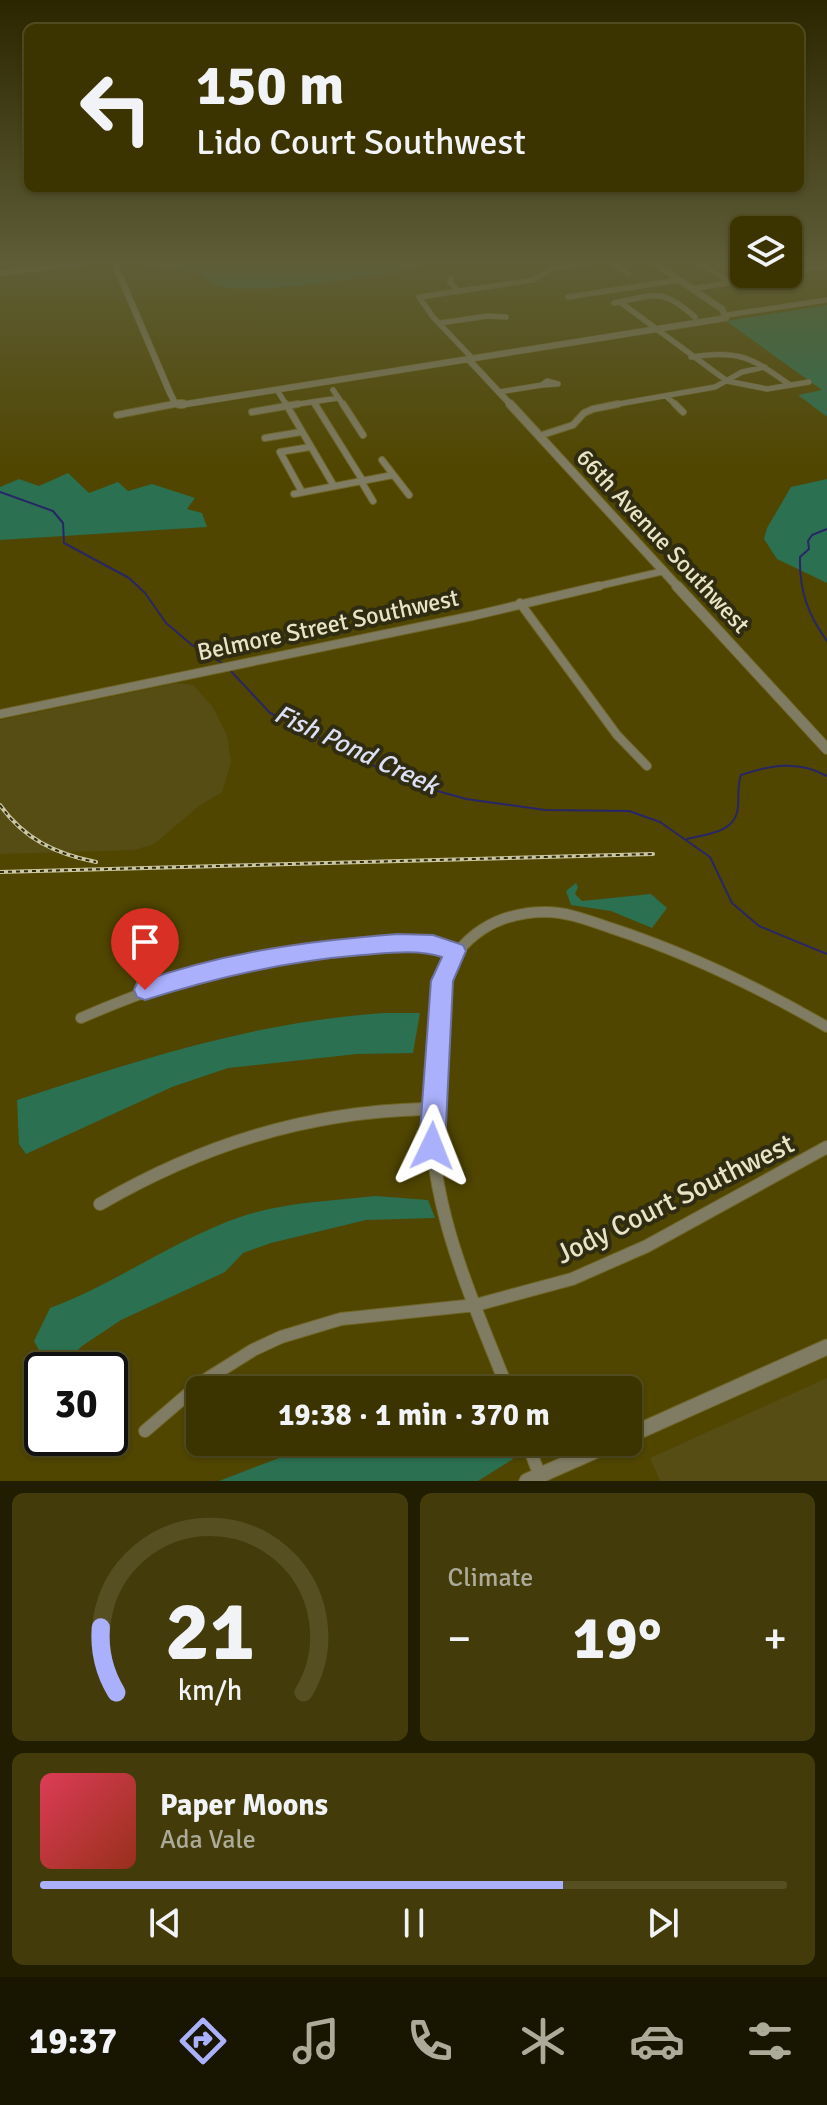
<!DOCTYPE html>
<html lang="en">
<head>
<meta charset="utf-8">
<style>
	body { margin:0; font-family:Signika,sans-serif; background:#433c0a; color:#f1f3f6; height:100vh; display:flex; flex-direction:column; font-size:30px; white-space:nowrap }
	* { box-sizing:border-box; margin:0 }
	p { font-size:26px; color:#acaa99 }
	.icon { flex:none; width:44px; height:44px; fill:none; stroke:currentColor; stroke-width:2; stroke-linecap:round; stroke-linejoin:round }
	.map { position:relative; height:1481px; overflow:hidden }
	.drawer { display:flex; flex-direction:column; gap:12px; padding:12px; background:#211d00; flex:1 }
	.drawer>* { flex:none }
	.guide { position:absolute; left:24px; top:24px; width:780px; height:168px; border-radius:12px; box-shadow:0 2px 6px #0004,0 0 0 2px #554f22; background:#3c3400; color:#f1f3f6; overflow:hidden }
	.controls { position:absolute; left:730px; top:216px; display:grid; gap:16px }
	.controls a { display:grid; place-items:center; width:72px; height:72px; border-radius:12px; background:#3c3400; box-shadow:0 2px 6px #0004,0 0 0 2px #554f22; font-size:40px }
	.speed { position:absolute; left:24px; top:1352px; display:flex; gap:16px; font-size:40px; font-weight:700; text-align:center }
	.speed>* { display:grid; place-content:center; width:104px; height:104px; border-radius:50%; background:#3c3400; box-shadow:0 2px 6px #0004,0 0 0 2px #554f22; line-height:1 }
	.speed .limit { border:4px solid #111; border-radius:12px; background:#fff; color:#111 }
	.pin { position:absolute; display:grid; place-items:center; width:68px; height:68px; color:#fff; margin:-82px -34px; border-radius:50% 50% 50% 0; rotate:-45deg; box-shadow:0 0 8px #0007 }
	.pin .icon { rotate:45deg }
	.me { position:absolute; width:88px; margin:-44px; rotate:2deg; stroke-linejoin:round; filter:drop-shadow(0 0 6px #0008) }
	.turn { display:flex; align-items:center; gap:28px; height:168px; padding:0 40px; font-size:36px }
	.turn .icon { width:104px; height:104px; stroke-width:2.5 }
	.turn b { display:block; font-size:56px; line-height:68px }
	.big { font-size:60px; font-weight:800; line-height:1.1 }
	.drawer .tile { flex:1; display:flex; flex-direction:column; justify-content:center; gap:12px; min-width:0; padding:0 28px; border-radius:12px; background:#433c0a }
	.drawer .dial { align-items:center; gap:0 }
	.dial svg { height:208px; overflow:visible; fill:none; stroke:#554f22; stroke-width:7; stroke-linecap:round; text-anchor:middle }
	.dial text { fill:#f1f3f6; stroke:none }
	.song { display:flex; align-items:center; gap:24px }
	.cover { width:96px; height:96px; border-radius:12px; background:linear-gradient(135deg,hsl(350 70% 55%),hsl(10 70% 35%)) }
	.played { height:8px; border-radius:4px; background:linear-gradient(90deg,#aab0fb 70%,#554f22 70%) }
	.keys { display:flex; justify-content:space-around; direction:ltr }
	.heat { display:flex; justify-content:space-between; align-items:center; font-size:44px; direction:ltr }
	.drawer .tiles { flex:1; display:grid; gap:12px; grid-template-columns:1fr 1fr }
	.tile:last-child { grid-column:span 2 }
	.trip { position:absolute; left:186px; top:1376px; width:456px; height:80px; border-radius:12px; background:#3c3400; box-shadow:0 2px 6px #0004,0 0 0 2px #554f22; font-weight:800; line-height:80px; text-align:center }
	.tabs { display:flex; height:128px; justify-content:space-around; align-items:center; background:#181500; color:#acaa99 }
	.tabs .icon { width:56px; height:56px }
	.tabs .active { color:#aab0fb }
	.tabs b { font-size:36px; color:#f1f3f6 }
	.map>svg:first-child { display:block }
	.built { fill:#564d15 }
	.green { fill:#2b7050 }
	.lines { fill:none; stroke-linecap:round; stroke-linejoin:round }
	.stream { stroke:#292667; stroke-width:2 }
	.minor-far4-casing { stroke:#6f6627; stroke-width:6 }
	.minor-far3-casing { stroke:#6f6627; stroke-width:8 }
	.minor-far2-casing { stroke:#6f6627; stroke-width:10 }
	.minor-far1-casing { stroke:#6f6627; stroke-width:12 }
	.minor-casing { stroke:#6f6627; stroke-width:14 }
	.tertiary-far3-casing { stroke:#6f6627; stroke-width:7 }
	.tertiary-far2-casing { stroke:#6f6627; stroke-width:10 }
	.tertiary-far1-casing { stroke:#6f6627; stroke-width:12 }
	.tertiary-casing { stroke:#6f6627; stroke-width:17 }
	.minor-far4 { stroke:#807c63; stroke-width:5 }
	.minor-far3 { stroke:#807c63; stroke-width:6 }
	.minor-far2 { stroke:#807c63; stroke-width:8 }
	.minor-far1 { stroke:#807c63; stroke-width:10 }
	.minor { stroke:#807c63; stroke-width:12 }
	.tertiary-far3 { stroke:#807c63; stroke-width:6 }
	.tertiary-far2 { stroke:#807c63; stroke-width:8 }
	.tertiary-far1 { stroke:#807c63; stroke-width:10 }
	.tertiary { stroke:#807c63; stroke-width:15 }
	.rail-casing { stroke:#ccc6a0; stroke-width:4 }
	.rail { stroke:#302c12; stroke-width:2; stroke-dasharray:4; stroke-linecap:butt }
	.route { fill:#aab0fb; stroke:#6e72a3; stroke-width:2 }
	.labels { text-anchor:middle; dominant-baseline:central; stroke-width:8; stroke-linejoin:round; paint-order:stroke }
	.street-label { font-size:24px; fill:#e9e4c5; stroke:#302c12 }
	.water-label { font-size:26px; font-style:italic; fill:#dde0f4; stroke:#302c12 }
	.near-street-label { font-size:28px; fill:#e9e4c5; stroke:#302c12 }
</style>
</head>
<body>
<div class="map">
<svg width="827" height="1481" viewBox="0 0 827 1481">
	<rect width="100%" height="100%" fill="#504600"/>
	<path class="built" d="M177 683 193 685 212 706 227 735 231 762 222 792 199 806 154 844 134 850 0 854V720Z
		M827 1378V1481H660L650 1458Z"/>
	<path class="green" d="M141 262H416L419 263 418 267 404 271C370 276 234 300 210 282 207 280 205 276 201 273L158 269Z
		M827 305V416H826L798 395 822 390 726 321Z
		M68 473 89 493 118 482 128 491 152 484 195 498 187 509 202 513 207 527 0 540V487L19 479 39 486Z
		M827 479V583L777 559 764 539 767 528 791 487Z
		M576 883 578 887 575 894 582 901 651 894 667 908 652 928 611 911 571 905 566 891Z
		M384 1013H420L413 1053 357 1054 228 1068 172 1087 26 1154 19 1144 17 1100C141 1059 253 1022 384 1013Z
		M376 1196 428 1200 435 1218 366 1220 271 1243 243 1253 225 1272 121 1320 82 1346 57 1370H50L34 1341 50 1308C117 1283 175 1239 243 1216 286 1202 331 1201 376 1196Z
		M321 1442H508L513 1459 478 1481H219Z"/>
	<g class="lines">
		<path class="stream" d="M0 492 53 511 63 523 64 543 129 578 145 593 166 623 192 645 222 663
			M827 529 812 535 808 541 809 549 800 557C799 590 808 615 827 641
			M229 669 270 713 394 776 427 788 466 799 545 810 629 811 660 822 710 857 732 903 759 926 827 954
			M687 839C707 834 736 833 738 807 739 796 737 786 741 775 771 765 798 760 827 776"/>
		<defs>
			<path id="minor-far4" d="M611 262 628 274
				M696 262 731 282
				M451 278 450 282 457 291
				M692 289 827 266
				M568 297 679 280
				M620 302 727 381 767 389 809 382
				M614 303C657 295 660 287 695 317
				M727 315 827 300
				M440 323 487 316 506 317
				M691 357C739 349 752 358 790 385
				M473 359 433 317 419 297 533 280 554 268 590 262
				M547 381 558 384 542 385Z
				M277 390 287 406
				M333 390 344 406
				M499 392 542 385
				M666 396 677 406
				M313 402 316 406
				M163 406 177 404
				M286 406 338 398
				M607 406 715 387 742 372 765 367"/>
			<path id="minor-far3" d="M286 404 334 486
				M315 404 363 481
				M343 404 363 435
				M675 404 683 412
				M252 412 298 404
				M117 415 174 404
				M539 436 573 425 584 413 593 409 618 404
				M265 438 301 432
				M382 460 409 495
				M361 481 373 501
				M302 492 280 452 310 447
				M294 494 393 475
				M590 588 664 571"/>
			<path id="minor-far2" d="M520 603 617 735 647 766
				M0 714 472 616 599 586"/>
			<path id="minor-far1" d="M81 1018C172 978 265 951 364 945 395 943 425 941 455 951
				M377 1111 433 1109
				M431 1111 442 981C459 936 497 912 546 912 568 912 590 921 611 928 687 953 758 987 827 1027"/>
			<path id="minor" d="M431 1109C430 1210 472 1298 508 1390
				M100 1204C202 1145 306 1112 424 1109
				M145 1431 202 1382 253 1350 281 1337 341 1319 476 1305 572 1279 647 1246 827 1147
				M527 1442 541 1479"/>
			<path id="tertiary-far3" d="M114 262 170 393 175 403 180 405 726 318 722 309 653 262
				M0 273 87 262
				M469 360 512 406"/>
			<path id="tertiary-far2" d="M179 404H183
				M510 404 679 588"/>
			<path id="tertiary-far1" d="M677 586 827 749"/>
			<path id="tertiary" d="M628 1436 827 1347
				M527 1481 615 1442"/>
		</defs>
		<use href="#minor-far4" class="minor-far4-casing"/>
		<use href="#minor-far3" class="minor-far3-casing"/>
		<use href="#minor-far2" class="minor-far2-casing"/>
		<use href="#minor-far1" class="minor-far1-casing"/>
		<use href="#minor" class="minor-casing"/>
		<use href="#tertiary-far3" class="tertiary-far3-casing"/>
		<use href="#tertiary-far2" class="tertiary-far2-casing"/>
		<use href="#tertiary-far1" class="tertiary-far1-casing"/>
		<use href="#tertiary" class="tertiary-casing"/>
		<use href="#minor-far4" class="minor-far4"/>
		<use href="#minor-far3" class="minor-far3"/>
		<use href="#minor-far2" class="minor-far2"/>
		<use href="#minor-far1" class="minor-far1"/>
		<use href="#minor" class="minor"/>
		<use href="#tertiary-far3" class="tertiary-far3"/>
		<use href="#tertiary-far2" class="tertiary-far2"/>
		<use href="#tertiary-far1" class="tertiary-far1"/>
		<use href="#tertiary" class="tertiary"/>
		<defs>
			<path id="rail" d="M0 805C24 839 56 854 96 862
				M0 872 653 854"/>
		</defs>
		<use href="#rail" class="rail-casing"/>
		<use href="#rail" class="rail"/>
	</g>
	<linearGradient id="sky" x2="0" y2="1"><stop stop-color="#2c2600"/><stop offset="0.56" stop-color="#5e5d37"/><stop offset="1" stop-color="#5e5d37" stop-opacity="0"/></linearGradient>
	<rect width="827" height="469" fill="url(#sky)"/>
	<path class="route" d="M398 934 433 935 463 945 466 951 453 981 445 1146 441 1155 432 1158 423 1155 419 1146 431 981 442 957C417 949 388 953 362 955 287 961 217 977 145 1000L137 997 134 990 137 983C225 952 306 941 398 934Z"/>
	<g class="labels">
		<g class="street-label">
			<text transform="translate(663 541) rotate(47)">66th Avenue Southwest</text>
			<text transform="translate(328 625) rotate(-12)">Belmore Street Southwest</text>
		</g>
		<g class="water-label">
			<text transform="translate(356 750) rotate(25)">Fish Pond Creek</text>
		</g>
		<g class="near-street-label">
			<text transform="translate(675 1199) rotate(-26)">Jody Court Southwest</text>
		</g>
	</g>
</svg>
<div class="controls">
<a><svg class="icon" aria-label="layers" viewBox="0 0 24 24"><path d="M12 4l9 5-9 5-9-5zM3 14l9 5 9-5"/></svg></a>
</div>
<div class="speed"><div class="limit">30</div></div>
<div class="pin" style="left:145px;top:990px;background:#d93025"><svg class="icon" aria-label="arrive" viewBox="0 0 24 24"><path d="M6 21V4h12l-3 4 3 4H6"/></svg></div>
<svg class="me" style="left:432px;top:1146px" viewBox="-20 -20 40 40"><path d="M0-17L14 15 0 8-14 15z" fill="#aab0fb" stroke="#fff" stroke-width="4"/></svg>
<div class="trip">19:38 · 1 min · 370 m</div>
<div class="guide">
<div class="turn"><svg class="icon" aria-label="left" viewBox="0 0 24 24"><path d="M17 20v-9H6M10 6l-5 5 5 5"/></svg><div><b>150 m</b>Lido Court Southwest</div></div>
</div>
</div>
<section class="drawer">
<div class="tiles">
<div class="tile dial"><svg viewBox="0 0 100 80">
<path d="M14 69A42 42 0 1 1 86 69"/>
<path d="M14 69A42 42 0 0 1 8 44" stroke="#aab0fb"/>
<text x="50" y="56" font-size="32" font-weight="700">21</text>
<text x="50" y="72" font-size="11">km/h</text>
</svg></div>
<div class="tile"><p>Climate</p>
<div class="heat"><a>−</a><b class="big">19°</b><a>+</a></div>
</div>
<div class="tile">
<div class="song"><i class="cover"></i><div><b>Paper Moons</b><p>Ada Vale</p></div></div>
<div class="played"></div>
<div class="keys"><svg class="icon" aria-label="previous" viewBox="0 0 24 24"><path d="M18 5L8 12l10 7zM5 5v14"/></svg><svg class="icon" aria-label="pause" viewBox="0 0 24 24"><path d="M8 5v14M16 5v14"/></svg><svg class="icon" aria-label="next" viewBox="0 0 24 24"><path d="M6 5l10 7-10 7zM19 5v14"/></svg></div>
</div>
</div>
</section>
<nav class="tabs">
<b>19:37</b>
<svg class="icon active" aria-label="directions" viewBox="0 0 24 24"><path d="M12 3l9 9-9 9-9-9zM9 14v-3h6M13 9l2 2-2 2"/></svg>
<svg class="icon" aria-label="music" viewBox="0 0 24 24"><path d="M9 18V5l10-2v13"/><circle cx="6" cy="18" r="3"/><circle cx="16" cy="16" r="3"/></svg>
<svg class="icon" aria-label="phone" viewBox="0 0 24 24"><path d="M5 4h4l2 5-3 2q2 4 5 5l2-3 5 2v4C11 20 4 13 5 4z"/></svg>
<svg class="icon" aria-label="climate" viewBox="0 0 24 24"><path d="M12 3v18M4 7l16 10M4 17L20 7"/></svg>
<svg class="icon" aria-label="car" viewBox="0 0 24 24"><path d="M5 17H2v-5l4-1 3-4h7l3 4 3 1v5h-3M9 17h6M6 11h13"/><circle cx="7" cy="17" r="2"/><circle cx="17" cy="17" r="2"/></svg>
<svg class="icon" aria-label="filters" viewBox="0 0 24 24"><path d="M4 7h16M4 17h16"/><circle cx="9" cy="7" r="2"/><circle cx="15" cy="17" r="2"/></svg>
</nav>
</body>
</html>
